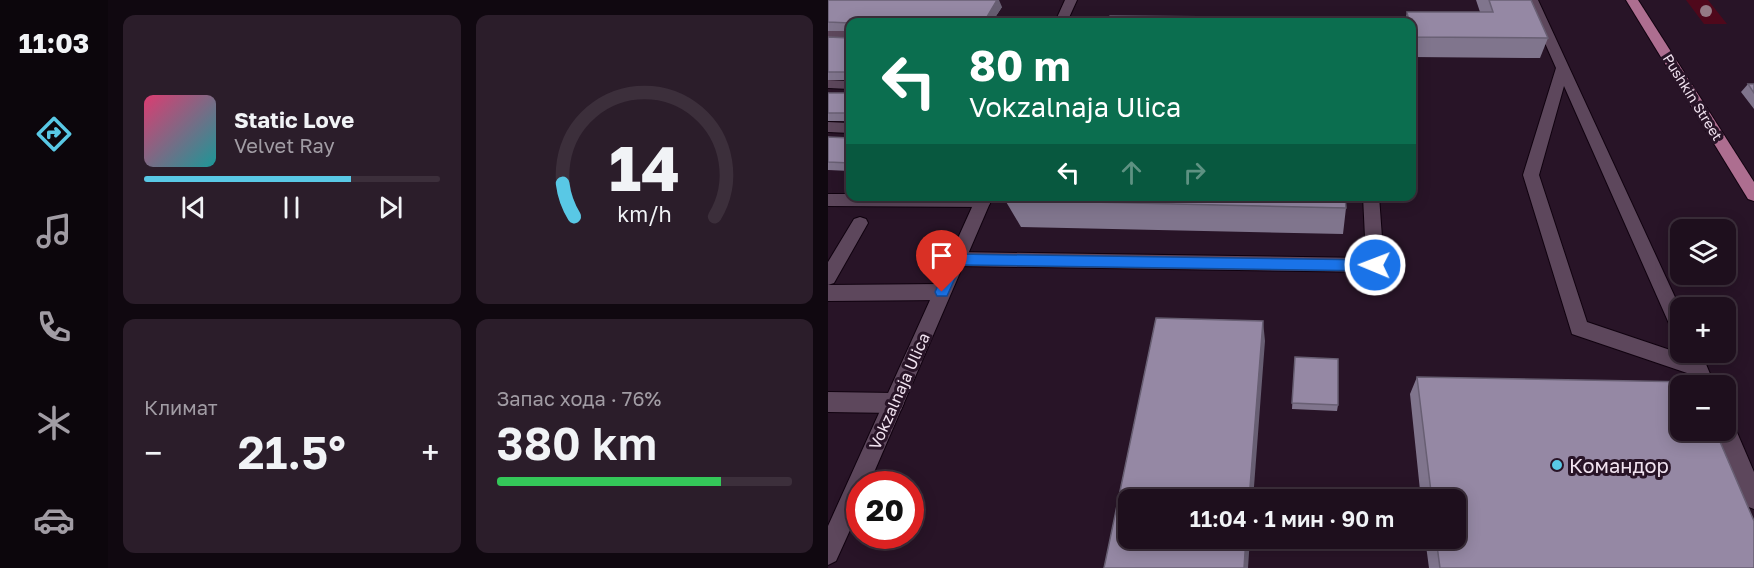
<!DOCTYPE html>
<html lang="ru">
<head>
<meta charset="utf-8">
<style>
	body { margin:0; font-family:"Golos Text",sans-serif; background:#2b1d2a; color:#f1f3f6; height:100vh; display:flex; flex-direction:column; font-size:22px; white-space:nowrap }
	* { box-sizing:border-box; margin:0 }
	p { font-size:20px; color:#a19ca4 }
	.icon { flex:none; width:33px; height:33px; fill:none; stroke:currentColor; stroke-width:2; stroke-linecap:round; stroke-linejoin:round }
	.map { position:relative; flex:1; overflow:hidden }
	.side { display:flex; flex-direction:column; gap:15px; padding:15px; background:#100810; width:720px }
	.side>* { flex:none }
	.hud { position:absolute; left:18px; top:18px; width:570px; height:183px; border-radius:12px; box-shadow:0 3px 15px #0003,0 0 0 2px #3c2f3b; background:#0b6e4f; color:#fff; overflow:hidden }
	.buttons { position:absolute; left:842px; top:219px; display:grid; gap:12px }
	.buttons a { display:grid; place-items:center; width:66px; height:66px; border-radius:12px; background:#1e0f1d; box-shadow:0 3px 15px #0003,0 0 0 2px #3c2f3b; font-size:30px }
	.speed { position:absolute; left:18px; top:471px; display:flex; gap:12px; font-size:30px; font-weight:700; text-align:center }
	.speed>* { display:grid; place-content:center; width:78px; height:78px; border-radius:50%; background:#1e0f1d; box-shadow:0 3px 15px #0003,0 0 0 2px #3c2f3b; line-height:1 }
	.speed .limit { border:9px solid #d22; background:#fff; color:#111 }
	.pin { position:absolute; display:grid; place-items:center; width:51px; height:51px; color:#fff; margin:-62px -26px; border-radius:50% 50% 50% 0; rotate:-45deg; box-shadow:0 0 6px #0007 }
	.pin .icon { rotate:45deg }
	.me { position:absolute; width:66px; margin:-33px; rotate:271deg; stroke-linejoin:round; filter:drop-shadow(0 0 4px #0008) }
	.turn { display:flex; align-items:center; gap:21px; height:126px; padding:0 24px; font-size:27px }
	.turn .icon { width:78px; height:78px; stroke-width:2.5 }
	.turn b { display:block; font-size:42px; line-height:51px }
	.lanes { display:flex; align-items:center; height:57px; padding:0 24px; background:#0003; justify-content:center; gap:30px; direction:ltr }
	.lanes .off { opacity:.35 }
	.big { font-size:45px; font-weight:600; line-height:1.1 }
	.side .card { flex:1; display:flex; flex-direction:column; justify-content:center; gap:9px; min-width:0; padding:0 21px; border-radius:12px; background:#2b1d2a }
	.side .dial { align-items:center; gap:0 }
	.dial svg { height:156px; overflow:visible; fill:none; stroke:#3c2f3b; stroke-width:7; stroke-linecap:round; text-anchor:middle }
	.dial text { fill:#f1f3f6; stroke:none }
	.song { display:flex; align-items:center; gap:18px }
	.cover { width:72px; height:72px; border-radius:9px; background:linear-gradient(135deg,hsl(340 70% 55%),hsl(180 70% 35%)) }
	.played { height:6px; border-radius:3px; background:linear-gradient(90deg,#59c8e5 70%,#3c2f3b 70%) }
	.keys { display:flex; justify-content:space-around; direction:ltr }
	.heat { display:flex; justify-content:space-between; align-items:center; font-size:33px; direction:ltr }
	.charge { height:9px; border-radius:4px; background:linear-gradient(90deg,#34c759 76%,#3c2f3b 0) }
	.side .tiles { flex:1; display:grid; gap:15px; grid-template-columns:repeat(2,1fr) }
	.trip { position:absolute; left:290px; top:489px; width:348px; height:60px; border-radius:12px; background:#1e0f1d; box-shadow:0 3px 15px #0003,0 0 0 2px #3c2f3b; font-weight:600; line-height:60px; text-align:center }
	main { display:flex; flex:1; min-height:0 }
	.menu { display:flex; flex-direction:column; width:108px; justify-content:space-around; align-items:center; background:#0c060c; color:#a19ca4 }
	.menu .icon { width:42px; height:42px }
	.menu .selected { color:#59c8e5 }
	.menu b { font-size:27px; color:#f1f3f6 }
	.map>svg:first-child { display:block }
	.green { fill:#4f081b }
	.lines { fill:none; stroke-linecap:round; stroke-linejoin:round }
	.lane-casing { stroke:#10020f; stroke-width:2 }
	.street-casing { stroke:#10020f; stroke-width:2 }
	.primary-casing { stroke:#10020f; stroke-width:2 }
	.lane { fill:#5d475c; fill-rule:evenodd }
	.street { fill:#5d475c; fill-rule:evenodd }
	.primary { fill:#ad6e90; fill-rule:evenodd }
	.tree { fill:#947b85 }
	.wall { fill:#80758d }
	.shaded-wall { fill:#685f73 }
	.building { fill:#9588a4; stroke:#685f73; stroke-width:1.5 }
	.route { fill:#1a73e8; stroke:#114b97; stroke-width:1.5 }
	.poi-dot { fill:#59c8e5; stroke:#281427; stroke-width:2 }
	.labels { text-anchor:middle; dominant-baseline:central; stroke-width:6; stroke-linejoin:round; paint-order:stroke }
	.far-street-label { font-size:14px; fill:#f1e3f0; stroke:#281427 }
	.street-label { font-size:16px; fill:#f1e3f0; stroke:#281427 }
	.near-poi-label { font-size:20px; fill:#f1e3f0; stroke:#281427; text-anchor:start }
</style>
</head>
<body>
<main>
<nav class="menu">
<b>11:03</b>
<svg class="icon selected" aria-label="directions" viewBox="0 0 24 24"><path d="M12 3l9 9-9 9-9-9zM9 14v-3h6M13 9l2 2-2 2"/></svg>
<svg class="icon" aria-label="music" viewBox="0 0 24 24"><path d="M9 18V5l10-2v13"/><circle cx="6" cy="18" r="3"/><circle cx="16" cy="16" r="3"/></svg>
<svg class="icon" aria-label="phone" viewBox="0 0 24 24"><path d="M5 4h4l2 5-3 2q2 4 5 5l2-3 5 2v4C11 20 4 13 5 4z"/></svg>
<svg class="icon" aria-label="climate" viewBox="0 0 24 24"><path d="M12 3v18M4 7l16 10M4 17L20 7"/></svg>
<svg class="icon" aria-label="car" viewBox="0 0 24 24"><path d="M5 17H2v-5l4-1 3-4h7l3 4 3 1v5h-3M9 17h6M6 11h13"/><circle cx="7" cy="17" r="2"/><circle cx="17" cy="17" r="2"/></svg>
</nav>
<section class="side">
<div class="tiles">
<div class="card">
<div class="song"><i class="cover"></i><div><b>Static Love</b><p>Velvet Ray</p></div></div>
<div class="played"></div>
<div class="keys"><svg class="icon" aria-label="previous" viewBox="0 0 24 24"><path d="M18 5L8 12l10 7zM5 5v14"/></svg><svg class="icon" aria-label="pause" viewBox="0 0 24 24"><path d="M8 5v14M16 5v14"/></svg><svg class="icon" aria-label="next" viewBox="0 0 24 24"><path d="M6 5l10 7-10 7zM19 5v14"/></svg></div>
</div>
<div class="card dial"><svg viewBox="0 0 100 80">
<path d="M14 69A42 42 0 1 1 86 69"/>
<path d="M14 69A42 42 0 0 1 8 52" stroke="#59c8e5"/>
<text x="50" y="56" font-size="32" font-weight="700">14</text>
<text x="50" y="72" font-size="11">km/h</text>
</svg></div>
<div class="card"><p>Климат</p>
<div class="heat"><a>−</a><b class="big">21.5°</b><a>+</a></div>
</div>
<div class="card"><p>Запас хода · 76%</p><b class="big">380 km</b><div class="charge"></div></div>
</div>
</section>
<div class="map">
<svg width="926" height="568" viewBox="0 0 926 568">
	<rect width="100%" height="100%" fill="#281427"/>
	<path class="green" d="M858 0H880L899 24H876Z"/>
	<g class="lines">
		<defs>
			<path id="lane" d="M698 0H710L852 308V336L845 334 843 328 736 86 711 175 759 322 854 354 873 352 887 386H867L862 374 744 334 695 175 728 68Z
				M0 29H22V37H0Z
				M0 80 22 81V89L0 88Z
				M0 122 22 123V133L0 132Z
				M0 194H22V196H160L163 201 161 205 155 207 0 206Z
				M535 196H551L556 265 553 270 547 272 129 266 123 264 120 259 123 254 129 252 538 258Z
				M32 217 38 219 40 223 6 283 0 285V262L26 219Z
				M114 284 120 287 123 292 120 297 114 300 0 301V285Z
				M0 392 66 393 73 396 76 403 73 410 66 413 0 412Z
				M897 420 905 423 926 472V509L918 506 887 430H897Z"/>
			<path id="street" d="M237 0H249L239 22H227Z
				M149 196H165L41 484H32V508L8 561 0 565V526Z"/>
			<path id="primary" d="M798 0H810L926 182V201L920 199Z"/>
		</defs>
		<use href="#lane" class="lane-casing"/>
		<use href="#street" class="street-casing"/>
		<use href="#primary" class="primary-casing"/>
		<use href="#lane" class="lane"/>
		<use href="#street" class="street"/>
		<use href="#primary" class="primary"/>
	</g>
	<circle class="tree" cx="878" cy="11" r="6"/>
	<path class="wall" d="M0 0 174 7 164 22H22V31H0Z
		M648 0H703L720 38 712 58 584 57V22H577L579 12H652Z
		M0 37 22 38V80H0Z
		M920 84H926V109L913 92Z
		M0 93H22V121H0Z
		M0 137 22 138V171L0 170Z
		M177 200 518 208 515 234 193 227Z
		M467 357 510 405 509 411 464 409Z
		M589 377 926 568H601L597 538H627V500H593L582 394Z"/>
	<path class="shaded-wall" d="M169 0H171L174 7 164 22H156Z
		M435 321 437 341 425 500H421Z
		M418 538H422L420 568H416Z"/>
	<path class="building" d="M0 0H169L156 22 22 23 0 22Z
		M661 0H703L720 38 584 37V22H581L579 12H665Z
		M282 16 399 17 398 22H279Z
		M0 37 22 38V72H0Z
		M920 84H926V93Z
		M0 93H22V113H0Z
		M0 137 22 138V163L0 162Z
		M179 196H517L518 208 177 200Z
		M328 318 435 321 421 500H300V538H418L416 568H276Z
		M467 357 510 359V405L464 403Z
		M589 377 866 382 868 386H852V430H887L926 521V568H612L608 538H627V500H604Z"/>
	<path class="route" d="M129 254 547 260 553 265 547 271 133 265 119 296H109L107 292 124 255Z"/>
	<circle class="poi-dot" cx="729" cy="465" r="6"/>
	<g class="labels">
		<g class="far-street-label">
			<text transform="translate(865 97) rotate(58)">Pushkin Street</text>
		</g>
		<g class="street-label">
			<text transform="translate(71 391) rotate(-66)">Vokzalnaja Ulica</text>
		</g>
		<g class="near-poi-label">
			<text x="741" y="465">Командор</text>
		</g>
	</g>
</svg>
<div class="buttons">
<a><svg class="icon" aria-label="layers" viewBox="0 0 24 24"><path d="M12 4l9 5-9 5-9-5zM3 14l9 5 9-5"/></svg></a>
<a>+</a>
<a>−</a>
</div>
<div class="speed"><div class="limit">20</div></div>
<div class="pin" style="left:114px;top:292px;background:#d93025"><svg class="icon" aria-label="arrive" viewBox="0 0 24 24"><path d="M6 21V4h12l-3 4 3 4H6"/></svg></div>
<svg class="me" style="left:547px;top:265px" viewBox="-20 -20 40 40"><circle r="17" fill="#1a73e8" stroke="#fff" stroke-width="3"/><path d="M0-11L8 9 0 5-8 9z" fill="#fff"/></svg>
<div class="trip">11:04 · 1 мин · 90 m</div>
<div class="hud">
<div class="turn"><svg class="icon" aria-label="left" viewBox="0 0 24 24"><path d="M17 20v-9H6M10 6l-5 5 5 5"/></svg><div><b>80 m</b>Vokzalnaja Ulica</div></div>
<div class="lanes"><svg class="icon" aria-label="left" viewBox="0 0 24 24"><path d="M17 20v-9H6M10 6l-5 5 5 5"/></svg><svg class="icon off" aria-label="ahead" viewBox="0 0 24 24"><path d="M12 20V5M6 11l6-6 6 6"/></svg><svg class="icon off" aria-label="right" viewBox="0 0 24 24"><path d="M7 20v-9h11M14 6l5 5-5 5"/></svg></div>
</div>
</div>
</main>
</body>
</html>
